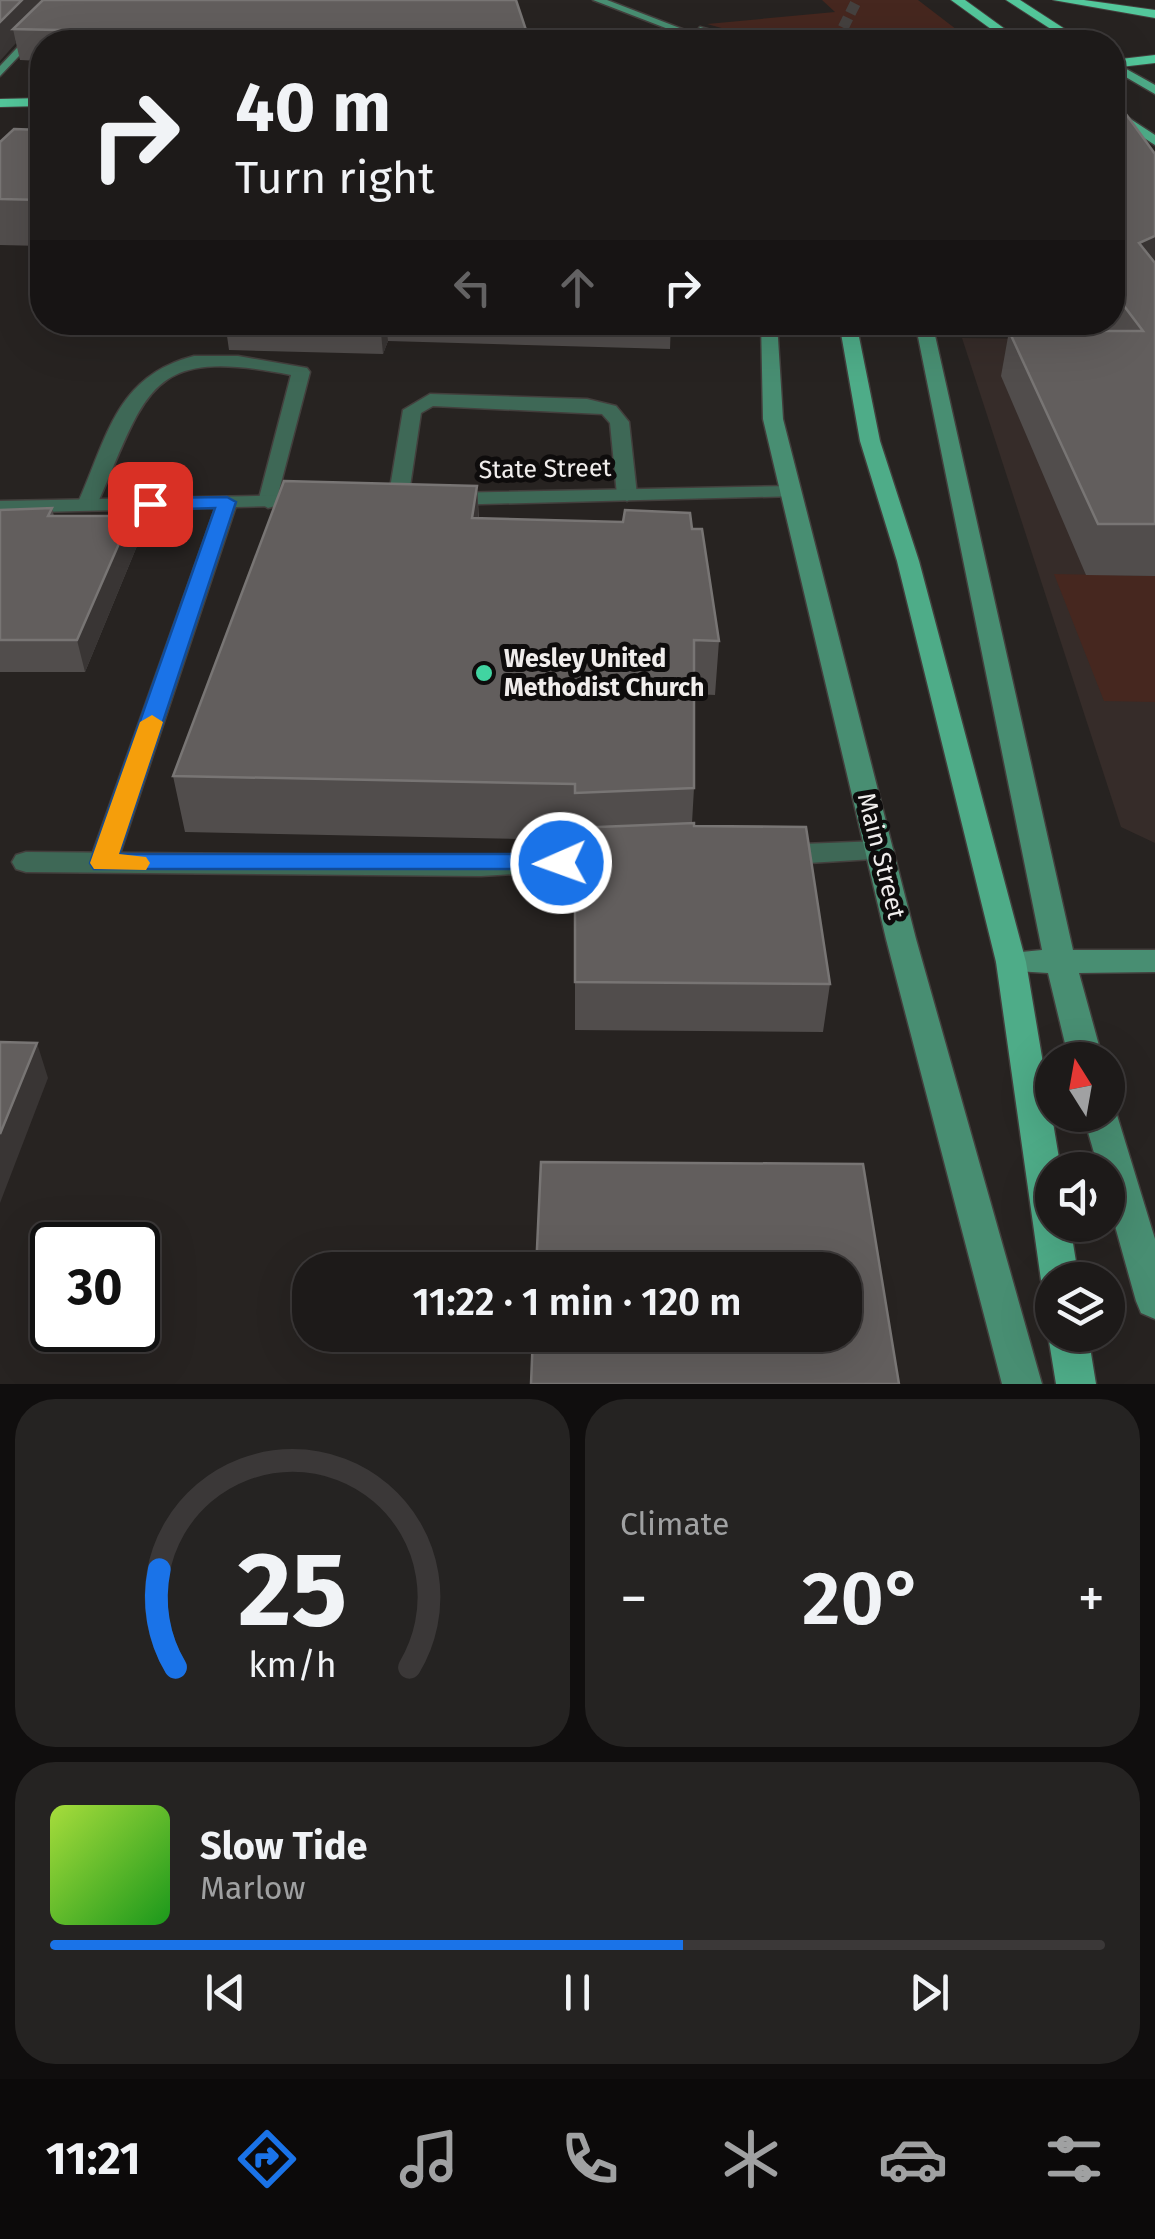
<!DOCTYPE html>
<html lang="en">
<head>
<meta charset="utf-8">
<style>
	body { margin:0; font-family:"Fira Sans",sans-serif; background:#252322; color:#f1f3f6; height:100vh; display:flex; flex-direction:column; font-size:38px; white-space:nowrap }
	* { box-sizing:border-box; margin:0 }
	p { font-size:32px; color:#a0a1a2 }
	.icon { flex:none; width:55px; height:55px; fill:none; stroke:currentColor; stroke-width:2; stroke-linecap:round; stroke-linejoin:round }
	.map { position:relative; height:1384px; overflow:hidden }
	.sheet { display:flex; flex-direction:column; gap:15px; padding:15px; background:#100e0e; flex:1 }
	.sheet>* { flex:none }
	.hud { position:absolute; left:30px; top:30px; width:1095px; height:305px; border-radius:40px; box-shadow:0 10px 40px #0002,0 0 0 2px #3b3838; background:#1d1a19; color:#f1f3f6; overflow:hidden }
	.needle { width:65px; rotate:349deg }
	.tools { position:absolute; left:1035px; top:1042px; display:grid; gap:20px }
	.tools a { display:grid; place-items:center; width:90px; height:90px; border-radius:50%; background:#1d1a19; box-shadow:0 10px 40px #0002,0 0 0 2px #3b3838; font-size:50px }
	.speed { position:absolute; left:30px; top:1222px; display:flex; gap:20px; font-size:50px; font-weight:700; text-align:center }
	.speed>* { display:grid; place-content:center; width:130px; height:130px; border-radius:50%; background:#1d1a19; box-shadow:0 10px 40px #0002,0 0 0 2px #3b3838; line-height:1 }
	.speed .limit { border:5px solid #111; border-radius:15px; background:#fff; color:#111 }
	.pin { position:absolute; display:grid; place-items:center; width:85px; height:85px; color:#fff; margin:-42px; border-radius:20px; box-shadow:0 5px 15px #0006 }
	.me { position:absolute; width:110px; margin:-55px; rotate:268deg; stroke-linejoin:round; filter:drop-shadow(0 0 8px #0008) }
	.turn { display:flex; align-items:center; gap:35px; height:210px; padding:0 40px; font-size:45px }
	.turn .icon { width:130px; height:130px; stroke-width:2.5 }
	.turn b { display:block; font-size:70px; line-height:85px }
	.lanes { display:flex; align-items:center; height:95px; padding:0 40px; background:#0003; justify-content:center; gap:50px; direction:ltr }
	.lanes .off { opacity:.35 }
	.big { font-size:75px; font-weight:600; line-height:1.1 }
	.sheet .widget { flex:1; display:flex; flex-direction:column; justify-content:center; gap:15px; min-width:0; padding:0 35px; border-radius:40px; background:#252322 }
	.sheet .dial { align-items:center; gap:0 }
	.dial svg { height:260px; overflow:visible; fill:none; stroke:#3b3838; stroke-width:7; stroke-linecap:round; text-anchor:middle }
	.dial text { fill:#f1f3f6; stroke:none }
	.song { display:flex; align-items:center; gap:30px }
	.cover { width:120px; height:120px; border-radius:15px; background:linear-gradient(135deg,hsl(80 70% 55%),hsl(120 70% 35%)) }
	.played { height:10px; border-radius:5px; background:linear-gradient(90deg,#1a73e8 60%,#3b3838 60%) }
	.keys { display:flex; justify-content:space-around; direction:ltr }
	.heat { display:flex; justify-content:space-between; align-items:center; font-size:55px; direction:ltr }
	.sheet .tiles { flex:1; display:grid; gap:15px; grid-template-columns:1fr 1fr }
	.widget:last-child { grid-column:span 2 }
	.trip { position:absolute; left:292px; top:1252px; width:570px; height:100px; border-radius:40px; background:#1d1a19; box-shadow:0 10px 40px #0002,0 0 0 2px #3b3838; font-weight:600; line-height:100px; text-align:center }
	.tab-bar { display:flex; height:160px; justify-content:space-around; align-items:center; background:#0c0a0a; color:#a0a1a2 }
	.tab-bar .icon { width:70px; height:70px }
	.tab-bar .current { color:#1a73e8 }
	.tab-bar b { font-size:45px; color:#f1f3f6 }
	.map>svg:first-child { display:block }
	.built { fill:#362c29 }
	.green { fill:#46271f }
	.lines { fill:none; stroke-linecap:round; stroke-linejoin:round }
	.primary-tunnel { stroke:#45413f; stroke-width:11; stroke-dasharray:11 5; stroke-linecap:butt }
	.lane-casing { stroke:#433f3d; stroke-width:3 }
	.street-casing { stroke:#433f3d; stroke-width:3 }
	.secondary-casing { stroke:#433f3d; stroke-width:3 }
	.primary-casing { stroke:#433f3d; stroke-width:3 }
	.highway-casing { stroke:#433f3d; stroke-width:2 }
	.lane { fill:#3e6856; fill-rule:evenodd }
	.street { fill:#3e6856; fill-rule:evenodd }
	.secondary { fill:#488e72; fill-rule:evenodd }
	.primary { fill:#4eac88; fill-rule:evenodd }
	.highway { fill:#53c79b; fill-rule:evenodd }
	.wall { fill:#514d4c }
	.shaded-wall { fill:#393534 }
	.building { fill:#625e5d; stroke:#787574; stroke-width:2.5 }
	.route { fill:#1a73e8; stroke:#114b97; stroke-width:2.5 }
	.slow { fill:#f59e0b }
	.poi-dot { fill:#41d4a1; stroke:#0e0c0c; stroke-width:4 }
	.labels { text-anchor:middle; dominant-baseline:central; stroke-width:10; stroke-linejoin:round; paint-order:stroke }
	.street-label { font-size:25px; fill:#f0edec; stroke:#0e0c0c }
	.poi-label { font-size:25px; font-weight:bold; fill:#f0edec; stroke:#0e0c0c; text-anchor:start }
</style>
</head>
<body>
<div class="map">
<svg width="1155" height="1384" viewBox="0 0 1155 1384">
	<rect width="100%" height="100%" fill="#272321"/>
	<path class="built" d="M962 338 1155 341V843L1121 827Z"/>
	<path class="green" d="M822 0H918L965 36 964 41 772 42 707 24 835 12Z
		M1054 574 1155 576V702L1104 701Z"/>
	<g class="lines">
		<path class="primary-tunnel" d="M836 42 857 0"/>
		<defs>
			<path id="lane" d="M194 356H238L307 368 310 372 275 506 268 508 258 502 291 375C148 346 148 389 97 505L94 509H80L77 505C107 439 115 376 194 356Z
				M430 394 587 399 616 406 629 422 637 495 627 501 617 495 610 423 602 414 433 406 421 413 408 500 398 506 391 504 388 500 403 410Z
				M227 497 237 503 117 863 113 870H93L89 863 217 503Z"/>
			<path id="street" d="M791 486 798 488 801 492 798 496 445 505 435 499 445 493Z
				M310 495 320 501 317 505 0 513V501Z
				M880 841 890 844 894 851 890 858 776 865 766 862 762 855 766 848 776 845Z
				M606 851 616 854 620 861 616 868 481 876 26 872 16 869 12 862 16 855 26 852 481 856Z"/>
			<path id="secondary" d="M62 0H72L0 76V66Z
				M593 0H607L716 42H702Z
				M700 27 747 40 748 42H733L696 32Z
				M761 322H777L783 419 916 939 1042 1384H1002L886 939 763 419Z
				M915 322H932L1073 950H1155V972L1079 973 1103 1060H1069L1048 973 1000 970 996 962 1000 954 1042 950Z
				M1108 1103 1117 1115 1155 1239V1319L1141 1313 1136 1301 1108 1201V1170H1099L1083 1115H1108Z"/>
			<path id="primary" d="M1112 61 1155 85V94L1112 69Z
				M1112 107 1155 135V145L1112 117Z
				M839 322H856L880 441 919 561 1026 962 1061 1170H1052V1225H1070L1079 1280H1052V1294L1047 1292 1041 1280 996 962 897 561 860 441Z
				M1052 1326V1335H1088L1096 1384H1056L1048 1335Z"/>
			<path id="highway" d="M951 0H965L1023 42H1009Z
				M1006 0H1020L1085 42H1071Z
				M1053 0H1084L1155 10V18Z
				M1155 55V63L1112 68V60Z
				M42 98V106L0 107V99Z"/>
		</defs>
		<use href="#lane" class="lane-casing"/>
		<use href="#street" class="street-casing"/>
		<use href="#secondary" class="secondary-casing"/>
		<use href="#primary" class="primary-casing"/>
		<use href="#highway" class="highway-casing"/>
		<use href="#lane" class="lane"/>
		<use href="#street" class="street"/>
		<use href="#secondary" class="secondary"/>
		<use href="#primary" class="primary"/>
		<use href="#highway" class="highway"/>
	</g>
	<path class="wall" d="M0 0H516L530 42H42V61L20 60 16 43Z
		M1112 106 1155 154V576L1086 575 1001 376 1009 331H1101L1095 322H1112Z
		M42 130V246L0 245V142Z
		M225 322H671L670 349 388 341 383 354 229 350Z
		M477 486 479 518 692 529 719 641 715 695 694 694V788L692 823 830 984 823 1032 575 1030V840L185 832 173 776Z
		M52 508 54 516H131L137 546 85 672H0V510Z"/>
	<path class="shaded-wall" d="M22 0H57L13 29 16 43 0 61V22Z
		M1155 236V273L1139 243Z
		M380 322H386L388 341 383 354Z
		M477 486 479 536 472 518Z
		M131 516 137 546 85 672 77 640Z
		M37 1043 48 1078 0 1203V1134Z"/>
	<path class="building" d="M0 0H22L0 22Z
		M43 0H516L530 42H455L460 31 99 42 105 31 13 29Z
		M1112 106 1123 110 1155 154V236L1139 243 1155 263V524H1098L1009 331H1143L1112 290Z
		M14 129 42 130V200L0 199V142Z
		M284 481 477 486 472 518 623 522 625 510 690 513 692 529H702L719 641 694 640V788L575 793V784L173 776Z
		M52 508 48 516H131L77 640H0V510Z
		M694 823V826L806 827 830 984 575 982V828Z
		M0 1042 37 1043 0 1134Z
		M541 1162 863 1164 899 1384H531L533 1335H845V1270H536Z"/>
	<path class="route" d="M227 497 236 502 119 854H561L570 856 574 863 570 869H94L90 863 215 508 150 510 140 504 150 498Z"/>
	<path class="slow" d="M152 715 163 722 119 854 146 857 150 863 146 870 94 869 90 863 140 722Z"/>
	<circle class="poi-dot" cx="484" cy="673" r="10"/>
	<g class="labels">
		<g class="street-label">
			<text transform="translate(545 469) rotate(-1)">State Street</text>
			<text transform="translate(881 856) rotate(76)">Main Street</text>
		</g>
		<g class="poi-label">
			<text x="504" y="659">Wesley United<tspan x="504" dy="29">Methodist Church</tspan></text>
		</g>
	</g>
</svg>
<div class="tools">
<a><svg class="needle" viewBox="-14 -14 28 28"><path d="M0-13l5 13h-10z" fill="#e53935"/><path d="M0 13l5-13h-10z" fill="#a0a1a2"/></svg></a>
<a><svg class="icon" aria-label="sound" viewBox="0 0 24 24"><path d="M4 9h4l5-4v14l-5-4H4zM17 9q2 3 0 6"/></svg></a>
<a><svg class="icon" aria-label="layers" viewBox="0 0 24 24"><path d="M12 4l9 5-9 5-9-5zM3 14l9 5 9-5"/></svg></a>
</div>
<div class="speed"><div class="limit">30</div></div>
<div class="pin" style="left:150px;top:504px;background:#d93025"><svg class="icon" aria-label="arrive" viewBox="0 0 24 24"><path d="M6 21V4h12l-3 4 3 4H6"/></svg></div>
<svg class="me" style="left:561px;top:863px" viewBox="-20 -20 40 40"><circle r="17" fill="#1a73e8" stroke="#fff" stroke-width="3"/><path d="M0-11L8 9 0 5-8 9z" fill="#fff"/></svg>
<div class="trip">11:22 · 1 min · 120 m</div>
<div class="hud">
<div class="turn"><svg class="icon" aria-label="right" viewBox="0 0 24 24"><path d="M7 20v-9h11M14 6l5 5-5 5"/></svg><div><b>40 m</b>Turn right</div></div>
<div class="lanes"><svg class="icon off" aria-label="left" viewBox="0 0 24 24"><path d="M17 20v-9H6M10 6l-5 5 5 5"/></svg><svg class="icon off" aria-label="ahead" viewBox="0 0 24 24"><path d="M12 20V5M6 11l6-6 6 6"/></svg><svg class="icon" aria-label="right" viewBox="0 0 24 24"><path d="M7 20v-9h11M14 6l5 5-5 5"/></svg></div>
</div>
</div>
<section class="sheet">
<div class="tiles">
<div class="widget dial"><svg viewBox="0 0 100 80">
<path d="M14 69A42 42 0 1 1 86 69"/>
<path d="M14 69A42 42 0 0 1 9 39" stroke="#1a73e8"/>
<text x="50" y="56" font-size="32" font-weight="700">25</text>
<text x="50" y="72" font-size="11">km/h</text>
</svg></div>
<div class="widget"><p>Climate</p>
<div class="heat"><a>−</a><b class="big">20°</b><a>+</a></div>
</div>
<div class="widget">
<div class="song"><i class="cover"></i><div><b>Slow Tide</b><p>Marlow</p></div></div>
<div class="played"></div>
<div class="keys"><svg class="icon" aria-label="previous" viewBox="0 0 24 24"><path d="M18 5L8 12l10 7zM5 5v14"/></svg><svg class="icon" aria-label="pause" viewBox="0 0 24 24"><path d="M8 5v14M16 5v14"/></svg><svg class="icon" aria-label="next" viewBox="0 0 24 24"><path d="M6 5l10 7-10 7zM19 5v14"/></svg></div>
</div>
</div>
</section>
<nav class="tab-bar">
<b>11:21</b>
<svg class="icon current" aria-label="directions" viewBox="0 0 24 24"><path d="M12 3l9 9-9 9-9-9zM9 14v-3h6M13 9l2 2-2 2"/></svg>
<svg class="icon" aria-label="music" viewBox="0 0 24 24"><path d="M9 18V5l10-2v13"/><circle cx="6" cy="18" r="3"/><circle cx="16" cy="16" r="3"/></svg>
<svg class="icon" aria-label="phone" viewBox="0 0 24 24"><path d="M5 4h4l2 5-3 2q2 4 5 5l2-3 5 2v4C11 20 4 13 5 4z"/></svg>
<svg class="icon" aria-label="climate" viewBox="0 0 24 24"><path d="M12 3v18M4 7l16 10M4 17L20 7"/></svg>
<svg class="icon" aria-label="car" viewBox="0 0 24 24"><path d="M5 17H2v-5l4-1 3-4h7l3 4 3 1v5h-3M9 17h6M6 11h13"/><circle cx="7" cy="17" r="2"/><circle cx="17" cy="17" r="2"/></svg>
<svg class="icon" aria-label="filters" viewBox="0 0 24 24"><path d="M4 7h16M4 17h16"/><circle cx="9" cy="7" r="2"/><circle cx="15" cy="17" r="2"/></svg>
</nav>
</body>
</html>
